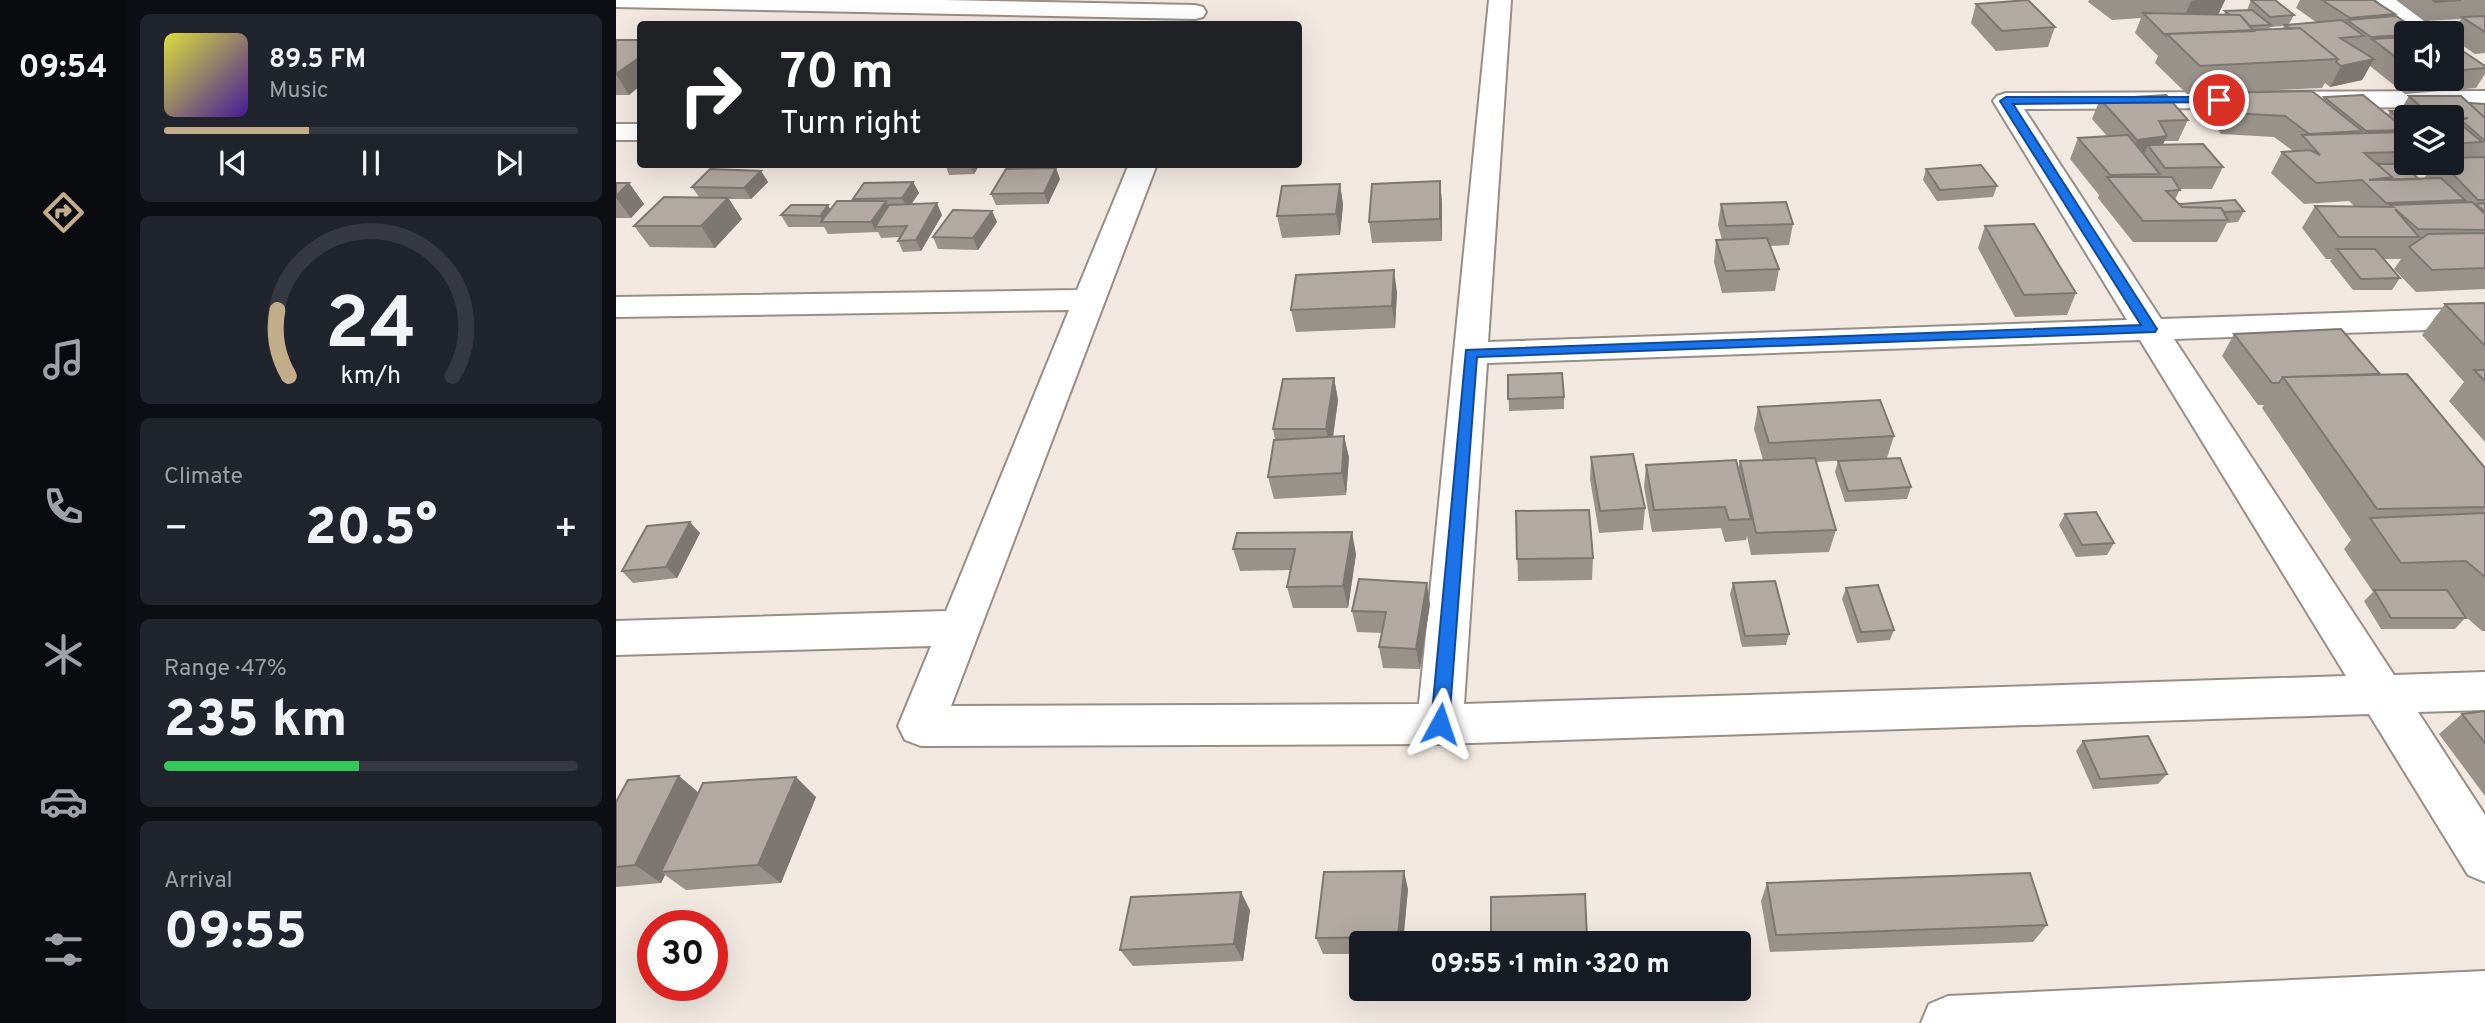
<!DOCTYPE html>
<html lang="en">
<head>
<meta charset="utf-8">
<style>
	body { margin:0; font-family:Overpass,sans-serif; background:#20242c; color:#f1f3f6; height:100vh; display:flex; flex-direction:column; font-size:26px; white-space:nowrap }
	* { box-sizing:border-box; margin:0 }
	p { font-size:23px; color:#9ea1a6 }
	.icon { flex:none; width:38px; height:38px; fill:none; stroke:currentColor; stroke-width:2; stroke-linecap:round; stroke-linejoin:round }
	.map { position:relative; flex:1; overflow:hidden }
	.panel { display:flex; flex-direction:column; gap:14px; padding:14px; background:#0d0f14; width:490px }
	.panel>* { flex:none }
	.top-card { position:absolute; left:21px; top:21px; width:665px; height:147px; border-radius:7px; box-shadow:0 7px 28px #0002; background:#202124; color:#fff; overflow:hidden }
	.buttons { position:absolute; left:1778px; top:21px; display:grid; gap:14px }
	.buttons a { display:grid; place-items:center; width:70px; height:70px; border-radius:7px; background:#171b24; box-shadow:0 7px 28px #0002; font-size:35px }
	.speed { position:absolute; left:21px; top:910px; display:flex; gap:14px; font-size:35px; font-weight:700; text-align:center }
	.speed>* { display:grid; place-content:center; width:91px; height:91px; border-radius:50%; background:#171b24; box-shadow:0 7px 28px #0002; line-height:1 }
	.speed .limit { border:10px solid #d22; background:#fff; color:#111 }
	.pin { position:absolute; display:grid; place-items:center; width:60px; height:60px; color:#fff; margin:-30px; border:4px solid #fff; border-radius:50%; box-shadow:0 2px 7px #0007 }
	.me { position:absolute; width:77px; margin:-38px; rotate:5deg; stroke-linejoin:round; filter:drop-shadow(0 0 5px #0008) }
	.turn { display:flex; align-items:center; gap:24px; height:147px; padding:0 28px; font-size:32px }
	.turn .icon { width:91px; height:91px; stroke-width:2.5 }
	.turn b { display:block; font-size:49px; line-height:60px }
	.big { font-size:52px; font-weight:800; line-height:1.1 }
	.panel .widget { flex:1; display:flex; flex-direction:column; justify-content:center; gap:10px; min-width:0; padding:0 24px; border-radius:10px; background:#20242c }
	.panel .dial { align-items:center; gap:0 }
	.dial svg { height:182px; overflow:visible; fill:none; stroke:#363941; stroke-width:7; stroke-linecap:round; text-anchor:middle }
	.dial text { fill:#f1f3f6; stroke:none }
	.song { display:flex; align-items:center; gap:21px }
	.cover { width:84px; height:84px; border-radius:10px; background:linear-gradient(135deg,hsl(60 70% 55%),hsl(260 70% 35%)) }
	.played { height:7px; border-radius:4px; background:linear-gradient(90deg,#c3ac89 35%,#363941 35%) }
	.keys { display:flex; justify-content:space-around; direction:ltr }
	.heat { display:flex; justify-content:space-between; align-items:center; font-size:38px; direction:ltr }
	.charge { height:10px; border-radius:5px; background:linear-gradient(90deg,#34c759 47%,#363941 0) }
	.trip { position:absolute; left:733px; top:931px; width:402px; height:70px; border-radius:7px; background:#171b24; box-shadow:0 7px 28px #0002; font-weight:800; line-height:70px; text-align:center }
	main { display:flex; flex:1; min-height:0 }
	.tabs { display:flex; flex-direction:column; width:126px; justify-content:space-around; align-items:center; background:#090b0e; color:#9ea1a6 }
	.tabs .icon { width:49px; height:49px }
	.tabs .selected { color:#c3ac89 }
	.tabs b { font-size:32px; color:#f1f3f6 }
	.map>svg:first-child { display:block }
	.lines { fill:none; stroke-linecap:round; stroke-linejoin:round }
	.minor-casing { stroke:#968e87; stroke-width:4 }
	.minor { fill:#fff; fill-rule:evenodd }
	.wall { fill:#99928b; fill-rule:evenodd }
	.shaded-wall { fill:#7d7771 }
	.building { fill:#b2aaa2; stroke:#7d7771; stroke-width:2 }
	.route { fill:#1a73e8; stroke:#114b97; stroke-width:2 }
</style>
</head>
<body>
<main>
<nav class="tabs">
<b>09:54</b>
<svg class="icon selected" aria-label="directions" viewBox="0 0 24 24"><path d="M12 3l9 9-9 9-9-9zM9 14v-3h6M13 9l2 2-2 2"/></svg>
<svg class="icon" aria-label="music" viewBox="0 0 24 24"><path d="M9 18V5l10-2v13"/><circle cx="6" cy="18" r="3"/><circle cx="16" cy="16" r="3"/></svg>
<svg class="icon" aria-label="phone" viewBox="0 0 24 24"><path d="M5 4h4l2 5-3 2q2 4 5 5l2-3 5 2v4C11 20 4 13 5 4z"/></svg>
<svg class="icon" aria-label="climate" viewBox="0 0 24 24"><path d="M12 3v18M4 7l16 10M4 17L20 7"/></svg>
<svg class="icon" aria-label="car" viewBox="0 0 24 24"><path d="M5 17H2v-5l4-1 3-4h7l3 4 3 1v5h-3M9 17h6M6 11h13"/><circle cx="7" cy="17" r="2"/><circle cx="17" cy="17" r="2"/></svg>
<svg class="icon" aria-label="filters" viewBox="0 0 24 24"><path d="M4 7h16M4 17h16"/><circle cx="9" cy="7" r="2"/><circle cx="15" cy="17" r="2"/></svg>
</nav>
<section class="panel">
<div class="widget">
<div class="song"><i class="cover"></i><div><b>89.5 FM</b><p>Music</p></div></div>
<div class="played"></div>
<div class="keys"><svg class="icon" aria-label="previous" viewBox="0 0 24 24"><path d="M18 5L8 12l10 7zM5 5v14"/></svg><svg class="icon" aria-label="pause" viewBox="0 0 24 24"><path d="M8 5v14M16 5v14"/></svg><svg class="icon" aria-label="next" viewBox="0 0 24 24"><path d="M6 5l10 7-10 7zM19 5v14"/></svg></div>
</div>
<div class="widget dial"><svg viewBox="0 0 100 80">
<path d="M14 69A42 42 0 1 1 86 69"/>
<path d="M14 69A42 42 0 0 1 9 40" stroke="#c3ac89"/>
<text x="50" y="56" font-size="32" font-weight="700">24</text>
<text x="50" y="72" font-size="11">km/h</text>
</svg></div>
<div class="widget"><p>Climate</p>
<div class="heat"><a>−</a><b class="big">20.5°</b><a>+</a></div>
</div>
<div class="widget"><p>Range · 47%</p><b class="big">235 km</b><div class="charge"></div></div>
<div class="widget"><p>Arrival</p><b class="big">09:55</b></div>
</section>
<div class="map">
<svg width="1869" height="1023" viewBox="0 0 1869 1023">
	<rect width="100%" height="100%" fill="#f1e9e1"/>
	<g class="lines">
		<defs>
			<path id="minor" d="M0 0H328L579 5 587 7 590 12 587 17 579 19 0 7Z
				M873 0H895L872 342 1511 320 1377 101 1381 96 1390 93 1869 91V107L1408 109 1545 319 1869 308V328L1558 339 1778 675 1869 672V710L1802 712 1869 815V882L1852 875 1753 714 824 744 305 746 289 740 282 726 315 646 0 655V621L330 611 453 310 0 317V297L461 290 513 164H541L335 706 803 704ZM1524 340 1730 676 848 704 871 363Z
				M1760 0H1785L1825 33H1799Z
				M0 124H24V140H0Z
				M1869 971V1023H1305L1313 1004 1332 996Z"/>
		</defs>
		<use href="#minor" class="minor-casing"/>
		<use href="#minor" class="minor"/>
	</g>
	<path class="wall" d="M1473 0H1609L1602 15H1608L1609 11 1631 10 1635 0 1678 15 1673 24 1700 22 1680 8 1684 0H1757L1779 14 1778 17 1790 33V79H1836V44L1869 66V74L1860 88 1789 94 1754 66 1746 80 1714 87 1709 83 1706 88 1613 92 1707 99 1708 97 1772 115 1774 111H1784L1793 96 1853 103 1869 104V289L1800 292 1778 269 1785 259H1768L1784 278 1776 290H1737L1714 261 1716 259H1710L1686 228 1699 206 1739 207 1733 201 1688 204 1655 173 1666 152 1677 151 1658 137 1605 134 1588 113 1598 93 1571 94 1539 63 1542 56 1519 33 1525 18 1496 20 1472 2ZM1668 26 1666 29 1653 30 1654 27ZM1790 117H1836V163H1790ZM1816 165 1808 179H1803L1795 172H1807L1811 166Z
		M1780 0H1869V53L1859 54 1836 38V34L1845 19 1808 21Z
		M1360 4 1439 27 1432 47 1380 51 1355 23Z
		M0 40H24V86L13 95H0Z
		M1484 99 1572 120 1562 141H1548L1547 144 1607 167 1596 189H1564L1559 200 1563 204 1628 211 1622 222 1611 223 1601 242H1517L1482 198 1483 195 1454 159 1462 138 1491 136 1476 119Z
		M329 164H364L358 174 333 175Z
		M1310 169 1381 186 1377 197 1321 201 1307 180Z
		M145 171 152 182 135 199H113L126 219 99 248 34 247 18 226 83 197 76 187Z
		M444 179 432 204 380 205 375 194Z
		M824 181 826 203V241L756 243 753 222Z
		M297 182 303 193 295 204 326 215 305 251 287 252 282 241 284 237 265 238 262 232 212 234 208 227H172L165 215 215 210 238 201 237 199Z
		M0 183H13L28 204 15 218H0Z
		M724 184 727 205 724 235 666 238 661 216Z
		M1105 204 1177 224 1173 245 1154 246 1163 269 1159 291 1106 293 1098 262 1100 240H1106L1102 225Z
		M376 211 381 222 362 250 322 249 317 237Z
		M1369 226 1460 293 1451 315 1399 317 1362 248Z
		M781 292 779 328 680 332 675 310Z
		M1869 303V442L1833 401 1848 382 1806 335 1829 304Z
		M1618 334 1764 374 1869 468V631H1866L1850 617 1839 629H1765L1748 601 1757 592 1728 549 1735 540 1646 408 1648 405H1642L1606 356Z
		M892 375 948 397V409L893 411Z
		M718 378 722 400 717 437 728 436 733 458 730 495 658 499 652 477 659 440 657 429Z
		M1142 407 1278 436 1271 458 1200 462 1220 530 1213 552 1135 555 1131 536 1130 540 1109 542 1105 528 1036 532 1028 487 1030 465 1122 470 1124 461 1147 460 1138 429Z
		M975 457 1029 508 1027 530 983 533 974 479Z
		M1222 461 1295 487 1291 499 1229 502 1219 472Z
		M900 511 977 558 976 580 902 581Z
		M1449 514 1498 543 1491 555 1460 557 1443 525Z
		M84 533 61 578 17 583 6 571Z
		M621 533 740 554 732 608H677L671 587 674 570 624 571 617 549Z
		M1117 583 1173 634 1170 645 1126 647 1114 594Z
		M1230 588 1278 630 1274 640 1241 643 1226 599Z
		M814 604 804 669 767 668 763 647 766 633 741 632 736 611Z
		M1869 711V796L1823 734 1846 714Z
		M1467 741 1551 774 1542 784 1477 789 1460 751Z
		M63 776 83 793 200 797 165 883 70 890 49 875 45 883 0 887V802Z
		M1151 883 1431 925 1417 942 1154 952 1145 901Z
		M792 889 787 943H746V954H707L700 938Z
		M875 897 971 938V943H875Z
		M634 910 627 961 517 966 504 950Z"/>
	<path class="shaded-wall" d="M1580 0H1609L1602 15 1567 20 1575 1Z
		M24 57V86L13 95 0 74Z
		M1758 59 1746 80 1714 87 1725 66Z
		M1551 136 1541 157 1532 145 1526 159 1512 161 1521 140Z
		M354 164H364L358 174Z
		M440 168 444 179 432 204 428 193Z
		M145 171 152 182 135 199 128 188Z
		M824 181 826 203V241L824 219Z
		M297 182 303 193 292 209 286 198Z
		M13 183 28 204 15 218 0 198V196Z
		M724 184 727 205 724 235 720 214Z
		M112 198 126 219 99 248 85 226Z
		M270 201 275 212 259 227 261 233 255 222Z
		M321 203 326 215 305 251 300 240Z
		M212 205 218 216 207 222 204 216Z
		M376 211 381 222 362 250 357 238Z
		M778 270 781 292 779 328 776 306Z
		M718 378 722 400 715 451 710 429Z
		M728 436 733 458 730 495 726 473Z
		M74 522 84 533 61 578 50 567Z
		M736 532 740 554 732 608 727 586Z
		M811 583 814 604 804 669 800 649Z
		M63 776 86 796 45 872 49 875 45 883 19 865Z
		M180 777 200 797 165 883 142 865Z
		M788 871 792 889 787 943H784L782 937Z
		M625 892 634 910 627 961 618 944Z"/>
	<path class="building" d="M1412 0 1439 27 1386 31 1360 4Z
		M1635 0H1659L1678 15 1654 17Z
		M1706 0H1757L1779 14 1734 18Z
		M1817 0H1845L1819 2Z
		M1636 10 1655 25 1634 26 1624 15H1614L1609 11Z
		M1527 13 1624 15 1638 31 1551 34 1550 36Z
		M1780 16 1805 33H1790V35L1755 37 1731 20Z
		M1869 16V32L1846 17Z
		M1726 20 1748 36 1724 38 1758 59 1725 66 1720 62 1722 59 1684 28 1674 29 1669 25Z
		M1684 28 1722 59 1584 66 1551 34Z
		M1790 37V65L1756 39Z
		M0 40H24V57L0 74Z
		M1836 44 1869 66V68L1836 71Z
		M1696 91 1746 131 1693 134 1669 116 1615 113 1598 93Z
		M1550 95 1572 120 1543 121 1551 136 1521 140 1484 99Z
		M1747 95 1790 130 1750 131 1708 97Z
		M1793 96H1845L1869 118V141L1845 120 1852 118 1816 117Z
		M1853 103 1869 104V118Z
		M1774 111H1793L1804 117H1790V124Z
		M1836 122H1842L1866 142 1836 144Z
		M1790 132V152L1748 153 1776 177 1753 180 1825 178 1849 200 1770 203 1746 180 1700 183 1666 152 1694 150 1704 155 1686 135Z
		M1512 135 1544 174 1494 175 1462 138Z
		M1587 144 1607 167 1549 168 1532 145Z
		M1869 157V200H1862L1826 163H1836V158Z
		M1761 164H1785L1803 179 1775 180 1776 177Z
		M1365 165 1381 186 1324 190 1310 169Z
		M440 168 428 193 375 194 390 169Z
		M94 169 145 171 128 188 76 187Z
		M1491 177H1556L1564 190 1550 191 1566 207 1605 208 1612 220 1527 221Z
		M824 181V219L753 222 756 184Z
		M297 182 286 198 237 199 248 183Z
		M0 183H13L0 196Z
		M724 184 720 214 661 216 666 186Z
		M48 197 112 198 85 226H18Z
		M1619 200 1628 211 1608 212 1605 208 1566 207 1563 204Z
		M221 201H270L255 222H205Z
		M1170 202 1177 224 1110 226 1105 204Z
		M1856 202 1869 214V230L1802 229 1779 209 1803 237H1723L1699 206 1777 207 1774 205Z
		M321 203 300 240 282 241 291 226 259 227 273 205Z
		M1869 203V212L1860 204Z
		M175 205H212L204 216 165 215Z
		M337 210 376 211 357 238 317 237Z
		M1418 224 1460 293 1408 295 1369 226Z
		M1869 233V268L1816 270 1793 247 1812 234Z
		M1151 238 1163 269 1110 271 1100 240Z
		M1721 249H1759L1784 278 1745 279Z
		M778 270 776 306 675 310 680 275Z
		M1869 303V346L1829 304Z
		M1725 329 1764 374 1667 377 1663 383H1656L1618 334Z
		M1858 370H1869V381Z
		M946 373 948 397 892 399V375Z
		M1791 374 1869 468V507L1761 509 1667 377Z
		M718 378 710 429H657L667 379Z
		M1264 400 1278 436 1153 443 1142 407Z
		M728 436 726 473 652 477 658 440Z
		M1017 454 1029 508 984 511 975 457Z
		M1199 458 1220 530 1140 533 1124 461Z
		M1284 458 1295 487 1232 491 1222 461Z
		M1120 460 1135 519 1113 520 1109 507 1038 510 1030 465Z
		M973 510 977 558 901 559 900 511Z
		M1480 512 1498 543 1466 545 1449 514Z
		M1869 513V577L1850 561 1785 563 1754 518Z
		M74 522 50 567 6 571 31 526Z
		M736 532 727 586 671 587 679 549H617L621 533Z
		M743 579 811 583 800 649 763 647 770 612 736 611Z
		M1159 581 1173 634 1129 636 1117 583Z
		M1262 585 1278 630 1245 632 1230 588Z
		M1758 590H1831L1850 618H1775Z
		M1869 711V743L1846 714Z
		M1532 736 1551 774 1484 779 1467 741Z
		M63 776 19 865 0 867V802L12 780Z
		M180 777 142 865 45 872 87 783Z
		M788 871 782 937 700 938 708 872Z
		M1414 873 1431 925 1160 935 1151 883Z
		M625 892 618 944 504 950 515 897Z
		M969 894 971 938 875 941V897Z"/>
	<path class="route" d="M1603 97 1606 98V102L1397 104 1541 329 1539 332 861 357 833 724 831 730 824 732 817 730 815 724 850 350 1525 325 1384 101 1390 97Z"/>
</svg>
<div class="buttons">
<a><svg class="icon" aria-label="sound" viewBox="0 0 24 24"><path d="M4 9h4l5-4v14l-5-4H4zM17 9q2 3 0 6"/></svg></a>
<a><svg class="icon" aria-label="layers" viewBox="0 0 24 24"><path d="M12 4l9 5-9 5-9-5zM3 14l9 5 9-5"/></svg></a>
</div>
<div class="speed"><div class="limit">30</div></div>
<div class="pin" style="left:1603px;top:100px;background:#d93025"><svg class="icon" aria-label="arrive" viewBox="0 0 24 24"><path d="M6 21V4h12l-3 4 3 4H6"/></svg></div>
<svg class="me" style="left:824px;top:724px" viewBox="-20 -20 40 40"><path d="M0-17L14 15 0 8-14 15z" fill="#1a73e8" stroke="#fff" stroke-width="4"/></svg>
<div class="trip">09:55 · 1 min · 320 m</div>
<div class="top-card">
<div class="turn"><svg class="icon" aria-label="right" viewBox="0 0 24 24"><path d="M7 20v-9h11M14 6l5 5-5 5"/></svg><div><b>70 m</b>Turn right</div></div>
</div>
</div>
</main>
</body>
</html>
